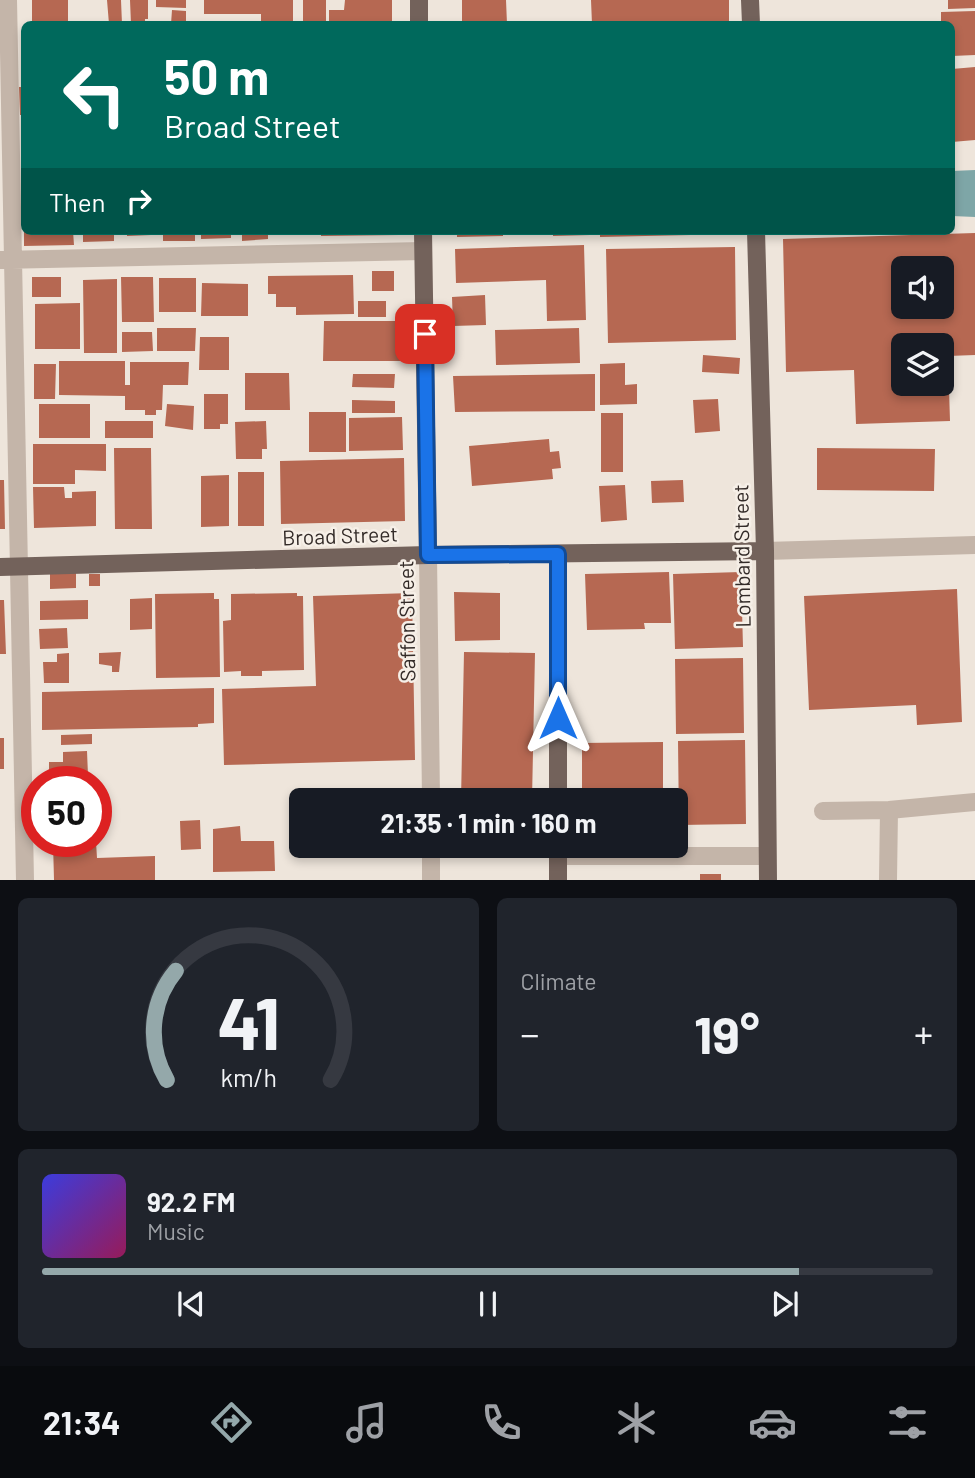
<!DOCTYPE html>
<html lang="en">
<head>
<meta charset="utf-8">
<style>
	body { margin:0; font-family:Barlow,sans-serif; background:#20242c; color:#f1f3f6; height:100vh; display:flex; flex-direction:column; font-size:26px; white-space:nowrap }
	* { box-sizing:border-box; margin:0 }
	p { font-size:23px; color:#9ea1a6 }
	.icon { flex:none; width:38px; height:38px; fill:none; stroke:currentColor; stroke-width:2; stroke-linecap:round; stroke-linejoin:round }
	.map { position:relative; height:880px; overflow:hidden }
	.panel { display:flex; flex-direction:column; gap:18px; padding:18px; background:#0d0f14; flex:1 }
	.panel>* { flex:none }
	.guide { position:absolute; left:21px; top:21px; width:934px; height:214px; border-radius:10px; box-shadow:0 4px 10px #0003; background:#00695c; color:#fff; overflow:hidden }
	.buttons { position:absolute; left:891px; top:256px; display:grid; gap:14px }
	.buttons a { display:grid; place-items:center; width:63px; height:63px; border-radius:10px; background:#171b24; box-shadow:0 4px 10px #0003; font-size:35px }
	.speed { position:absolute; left:21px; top:766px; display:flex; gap:14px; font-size:35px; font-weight:700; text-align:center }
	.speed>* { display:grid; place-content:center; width:91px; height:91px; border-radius:50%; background:#171b24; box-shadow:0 4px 10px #0003; line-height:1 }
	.speed .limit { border:10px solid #d22; background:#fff; color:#111 }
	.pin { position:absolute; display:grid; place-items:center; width:60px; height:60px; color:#fff; margin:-30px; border-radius:14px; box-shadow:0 4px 10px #0006 }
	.me { position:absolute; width:77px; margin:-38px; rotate:0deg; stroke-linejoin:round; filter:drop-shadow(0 0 5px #0008) }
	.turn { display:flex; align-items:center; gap:24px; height:147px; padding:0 28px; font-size:32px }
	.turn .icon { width:91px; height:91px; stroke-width:2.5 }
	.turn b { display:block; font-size:49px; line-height:60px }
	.then { display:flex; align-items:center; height:66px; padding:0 28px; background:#0003; gap:14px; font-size:26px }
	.big { font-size:52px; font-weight:700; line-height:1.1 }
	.panel .widget { flex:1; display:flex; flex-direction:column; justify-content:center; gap:10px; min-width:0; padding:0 24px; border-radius:10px; background:#20242c }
	.panel .dial { align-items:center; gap:0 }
	.dial svg { height:182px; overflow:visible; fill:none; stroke:#363941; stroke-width:7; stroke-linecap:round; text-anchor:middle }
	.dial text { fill:#f1f3f6; stroke:none }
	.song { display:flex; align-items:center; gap:21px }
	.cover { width:84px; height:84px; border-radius:10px; background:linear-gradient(135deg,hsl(240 70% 55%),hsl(330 70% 35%)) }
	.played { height:7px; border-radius:4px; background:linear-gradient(90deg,#94a8aa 85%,#363941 85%) }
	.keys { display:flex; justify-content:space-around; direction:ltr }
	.heat { display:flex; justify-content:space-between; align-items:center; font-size:38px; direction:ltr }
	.panel .tiles { flex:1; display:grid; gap:18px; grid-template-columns:1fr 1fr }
	.widget:last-child { grid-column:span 2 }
	.trip { position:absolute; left:289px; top:788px; width:399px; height:70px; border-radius:10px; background:#171b24; box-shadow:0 4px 10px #0003; font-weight:700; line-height:70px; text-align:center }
	.tabs { display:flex; height:112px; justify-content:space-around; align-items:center; background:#090b0e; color:#9ea1a6 }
	.tabs .icon { width:49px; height:49px }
	.tabs .current { color:#94a8aa }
	.tabs b { font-size:32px; color:#f1f3f6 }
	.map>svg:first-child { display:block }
	.water { fill:#7ea6a7 }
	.building { fill:#b66852; fill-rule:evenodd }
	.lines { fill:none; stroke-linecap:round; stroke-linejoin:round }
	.minor { stroke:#c4b5a9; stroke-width:18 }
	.major { stroke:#73625b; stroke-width:18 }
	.route-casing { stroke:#114b97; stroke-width:18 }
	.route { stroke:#1a73e8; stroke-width:12 }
	.labels { text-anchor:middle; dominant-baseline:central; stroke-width:5; stroke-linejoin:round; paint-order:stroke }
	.street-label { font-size:21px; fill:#332b28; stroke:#f6efe7 }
</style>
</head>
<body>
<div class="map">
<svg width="975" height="880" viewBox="0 0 975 880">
	<rect width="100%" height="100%" fill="#eee5db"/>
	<path class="water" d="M975 170V217L952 216V171Z"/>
	<path class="building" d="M32 0H68V24H32Z
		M107 0H121L122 24H109Z
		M130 0H148V19H145V24H131Z
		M156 0H186V8L156 7Z
		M204 0H293V24H261V14H204Z
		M303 0H326V24H303Z
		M345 0H392V24H329V10H344Z
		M462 0H506L507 24H462Z
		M591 0H729V24H592Z
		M948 0H975V8L948 9Z
		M172 10 186 11V24H171Z
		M975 11V55L952 56V24H941V12Z
		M975 67V140L952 142V69Z
		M19 87H24V115H20Z
		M22 125H24V155H22Z
		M24 231H73L74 245 24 246Z
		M83 231H114V241L83 242Z
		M127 231H151V235L127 236Z
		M163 231H195V241H163Z
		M201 231H231V238L201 239Z
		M242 231H268V239L242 241Z
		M321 231H399V235L321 236Z
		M457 231H503V236L457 237Z
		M553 231H590V235L553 236Z
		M600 231H736V234L600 237Z
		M975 233V355L948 356 950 421 856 424 854 370 786 372 783 239ZM903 268H942V306H903ZM903 345H942V383H903Z
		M584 245 586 320 547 321 546 280 456 283 455 249Z
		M735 247 736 340 608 343 606 249Z
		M372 271H394V291H372Z
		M353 275 354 314 296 315V307H276V294H268V276Z
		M32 277H61V297H32Z
		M121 277H153L154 322H122Z
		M159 278H196V312H159Z
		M117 279V353H84L83 280Z
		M202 283 248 284V316H201Z
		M485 295 486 325 453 326 452 297Z
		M358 301H386V317H358Z
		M80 303V349H35V304Z
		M324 321H400V361H323Z
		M157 328H196L195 351H157Z
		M579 328 580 363 496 365 495 330Z
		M122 332H152L153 351 122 352Z
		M200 337H229V370H199Z
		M703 355 740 358 739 374 702 372Z
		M59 361H125V385H130V362H189L188 385H163L162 410H156V415H145V410H125V396L59 395Z
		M625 363V385L637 384V404L600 405V364Z
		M34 364H56L55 399H34Z
		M245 373H289L290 410H245Z
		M353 374H395L394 388 352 387Z
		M595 374V411L455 412 453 376Z
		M204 394H228V424H220V429H204Z
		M718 399 720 431 695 433 693 400Z
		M352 400 395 401V413H352Z
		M39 404H90V438H39Z
		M167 404 194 406 193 430 165 426Z
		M309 412H346V452H309Z
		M601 413H623V472H601Z
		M402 417 403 450 349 451V418Z
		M105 421H153V438H105Z
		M266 421 267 449H262V459H236L235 422Z
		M549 439 550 452 559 451 561 468 552 469 553 479 472 486 469 446Z
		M33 444H106V471L75 470V484H33Z
		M114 448H151L152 529H115Z
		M817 448 935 449 934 491 817 490Z
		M404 458 405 521 281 524 280 461Z
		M238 472H264V526H238Z
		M229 475V526L201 527V476Z
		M0 480H4L5 529H0Z
		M683 480 684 502 652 503 651 481Z
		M625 485 627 520 601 522 599 486Z
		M33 487H64L65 498H72V492L96 491V526L34 528Z
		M76 571V588L50 589V572Z
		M669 572 671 623H644L645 629 587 630 585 574Z
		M741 572 743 647 675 649 673 574Z
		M89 574H100V586H89Z
		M957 589 962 722 917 725 916 705 809 710 804 596Z
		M454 592 500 593V640L455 641Z
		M214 593V599H219L220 677 156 678 155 594Z
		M297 593V596H303L304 670 262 671V676H241V671L224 672 223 621 231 620V594Z
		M412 593 415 760 224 765 222 689 316 686 313 596Z
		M152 598V629L130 630V599Z
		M0 600H4L6 654H0Z
		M88 600V619L40 620V601Z
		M67 628 68 648 40 649 39 629Z
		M121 652 119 672H112V666L99 664V653Z
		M464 652 535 653 532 800H461Z
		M69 653V683H44L43 662H57V654Z
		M743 658 744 733 676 734 675 659Z
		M214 688V723L198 724V727L42 730V692Z
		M92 734V744L61 745V735Z
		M0 738H4V769H0Z
		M745 740 746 824 679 825 678 741Z
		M663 742V800H582V743Z
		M87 751 88 775H49V762H63V752Z
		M200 820 201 849 181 850 180 821Z
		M240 826 241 841H274L275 871 213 872V829Z
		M53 842H96L97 858 155 856V880H54Z
		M700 874H721V880H700Z"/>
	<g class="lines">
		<path class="minor" d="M8 0 25 880
			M0 260 423 251
			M765 551 975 545
			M428 555 431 800
			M823 811 889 810 975 802
			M431 845V880
			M558 856H767
			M888 880 889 810"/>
		<path class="major" d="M419 0V24
			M750 0 751 24
			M423 231 428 555
			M756 231 765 551 768 880
			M558 554V800
			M0 567 428 555 765 551
			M558 880V845"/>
	</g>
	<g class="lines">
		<defs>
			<path id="route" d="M425 334 428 555 558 554V718"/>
		</defs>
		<use href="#route" class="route-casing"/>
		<use href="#route" class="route"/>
	</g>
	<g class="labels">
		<g class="street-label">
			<text transform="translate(340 535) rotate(-2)">Broad Street</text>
			<text transform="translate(741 556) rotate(-91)">Lombard Street</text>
			<text transform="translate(406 621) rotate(-91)">Saffon Street</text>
		</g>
	</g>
</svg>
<div class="buttons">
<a><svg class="icon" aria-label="sound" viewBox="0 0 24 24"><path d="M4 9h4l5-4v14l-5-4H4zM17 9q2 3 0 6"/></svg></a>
<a><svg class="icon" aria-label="layers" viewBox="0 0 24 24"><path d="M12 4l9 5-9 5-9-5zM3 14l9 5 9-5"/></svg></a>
</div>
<div class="speed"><div class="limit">50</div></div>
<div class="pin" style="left:425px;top:334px;background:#d93025"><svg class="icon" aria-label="arrive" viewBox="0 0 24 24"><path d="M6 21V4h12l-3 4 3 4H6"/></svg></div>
<svg class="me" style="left:558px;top:718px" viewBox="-20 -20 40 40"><path d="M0-17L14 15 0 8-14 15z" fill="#1a73e8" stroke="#fff" stroke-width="4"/></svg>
<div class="trip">21:35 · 1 min · 160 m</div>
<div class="guide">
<div class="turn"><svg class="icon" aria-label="left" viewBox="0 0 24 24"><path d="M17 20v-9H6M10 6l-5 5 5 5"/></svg><div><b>50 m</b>Broad Street</div></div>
<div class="then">Then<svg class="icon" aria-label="right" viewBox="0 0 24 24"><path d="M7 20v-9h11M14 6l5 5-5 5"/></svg></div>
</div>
</div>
<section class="panel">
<div class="tiles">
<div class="widget dial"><svg viewBox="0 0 100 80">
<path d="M14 69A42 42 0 1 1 86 69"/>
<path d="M14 69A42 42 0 0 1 18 21" stroke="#94a8aa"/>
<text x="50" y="56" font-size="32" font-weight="700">41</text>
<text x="50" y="72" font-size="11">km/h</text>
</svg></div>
<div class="widget"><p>Climate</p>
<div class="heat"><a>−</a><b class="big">19°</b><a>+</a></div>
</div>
<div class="widget">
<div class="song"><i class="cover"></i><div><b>92.2 FM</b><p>Music</p></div></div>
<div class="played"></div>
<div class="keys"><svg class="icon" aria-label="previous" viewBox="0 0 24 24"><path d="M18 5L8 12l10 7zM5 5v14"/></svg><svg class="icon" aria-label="pause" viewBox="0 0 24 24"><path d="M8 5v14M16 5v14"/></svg><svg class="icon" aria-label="next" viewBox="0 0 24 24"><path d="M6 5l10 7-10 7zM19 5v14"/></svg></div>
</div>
</div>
</section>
<nav class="tabs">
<b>21:34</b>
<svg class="icon current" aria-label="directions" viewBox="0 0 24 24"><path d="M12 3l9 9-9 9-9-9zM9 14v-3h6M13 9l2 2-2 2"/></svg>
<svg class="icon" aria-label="music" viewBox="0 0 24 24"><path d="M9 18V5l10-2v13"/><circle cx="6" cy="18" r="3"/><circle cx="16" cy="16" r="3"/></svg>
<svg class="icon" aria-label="phone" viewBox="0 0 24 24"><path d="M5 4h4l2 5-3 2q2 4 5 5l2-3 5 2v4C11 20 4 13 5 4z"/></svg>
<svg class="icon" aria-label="climate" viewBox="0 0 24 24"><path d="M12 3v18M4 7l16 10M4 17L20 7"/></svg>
<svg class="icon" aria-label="car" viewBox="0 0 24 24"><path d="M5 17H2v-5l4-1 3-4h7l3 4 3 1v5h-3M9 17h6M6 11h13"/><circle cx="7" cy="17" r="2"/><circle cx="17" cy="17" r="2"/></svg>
<svg class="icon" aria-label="filters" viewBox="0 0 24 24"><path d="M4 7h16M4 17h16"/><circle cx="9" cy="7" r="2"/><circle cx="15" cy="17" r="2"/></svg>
</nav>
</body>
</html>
